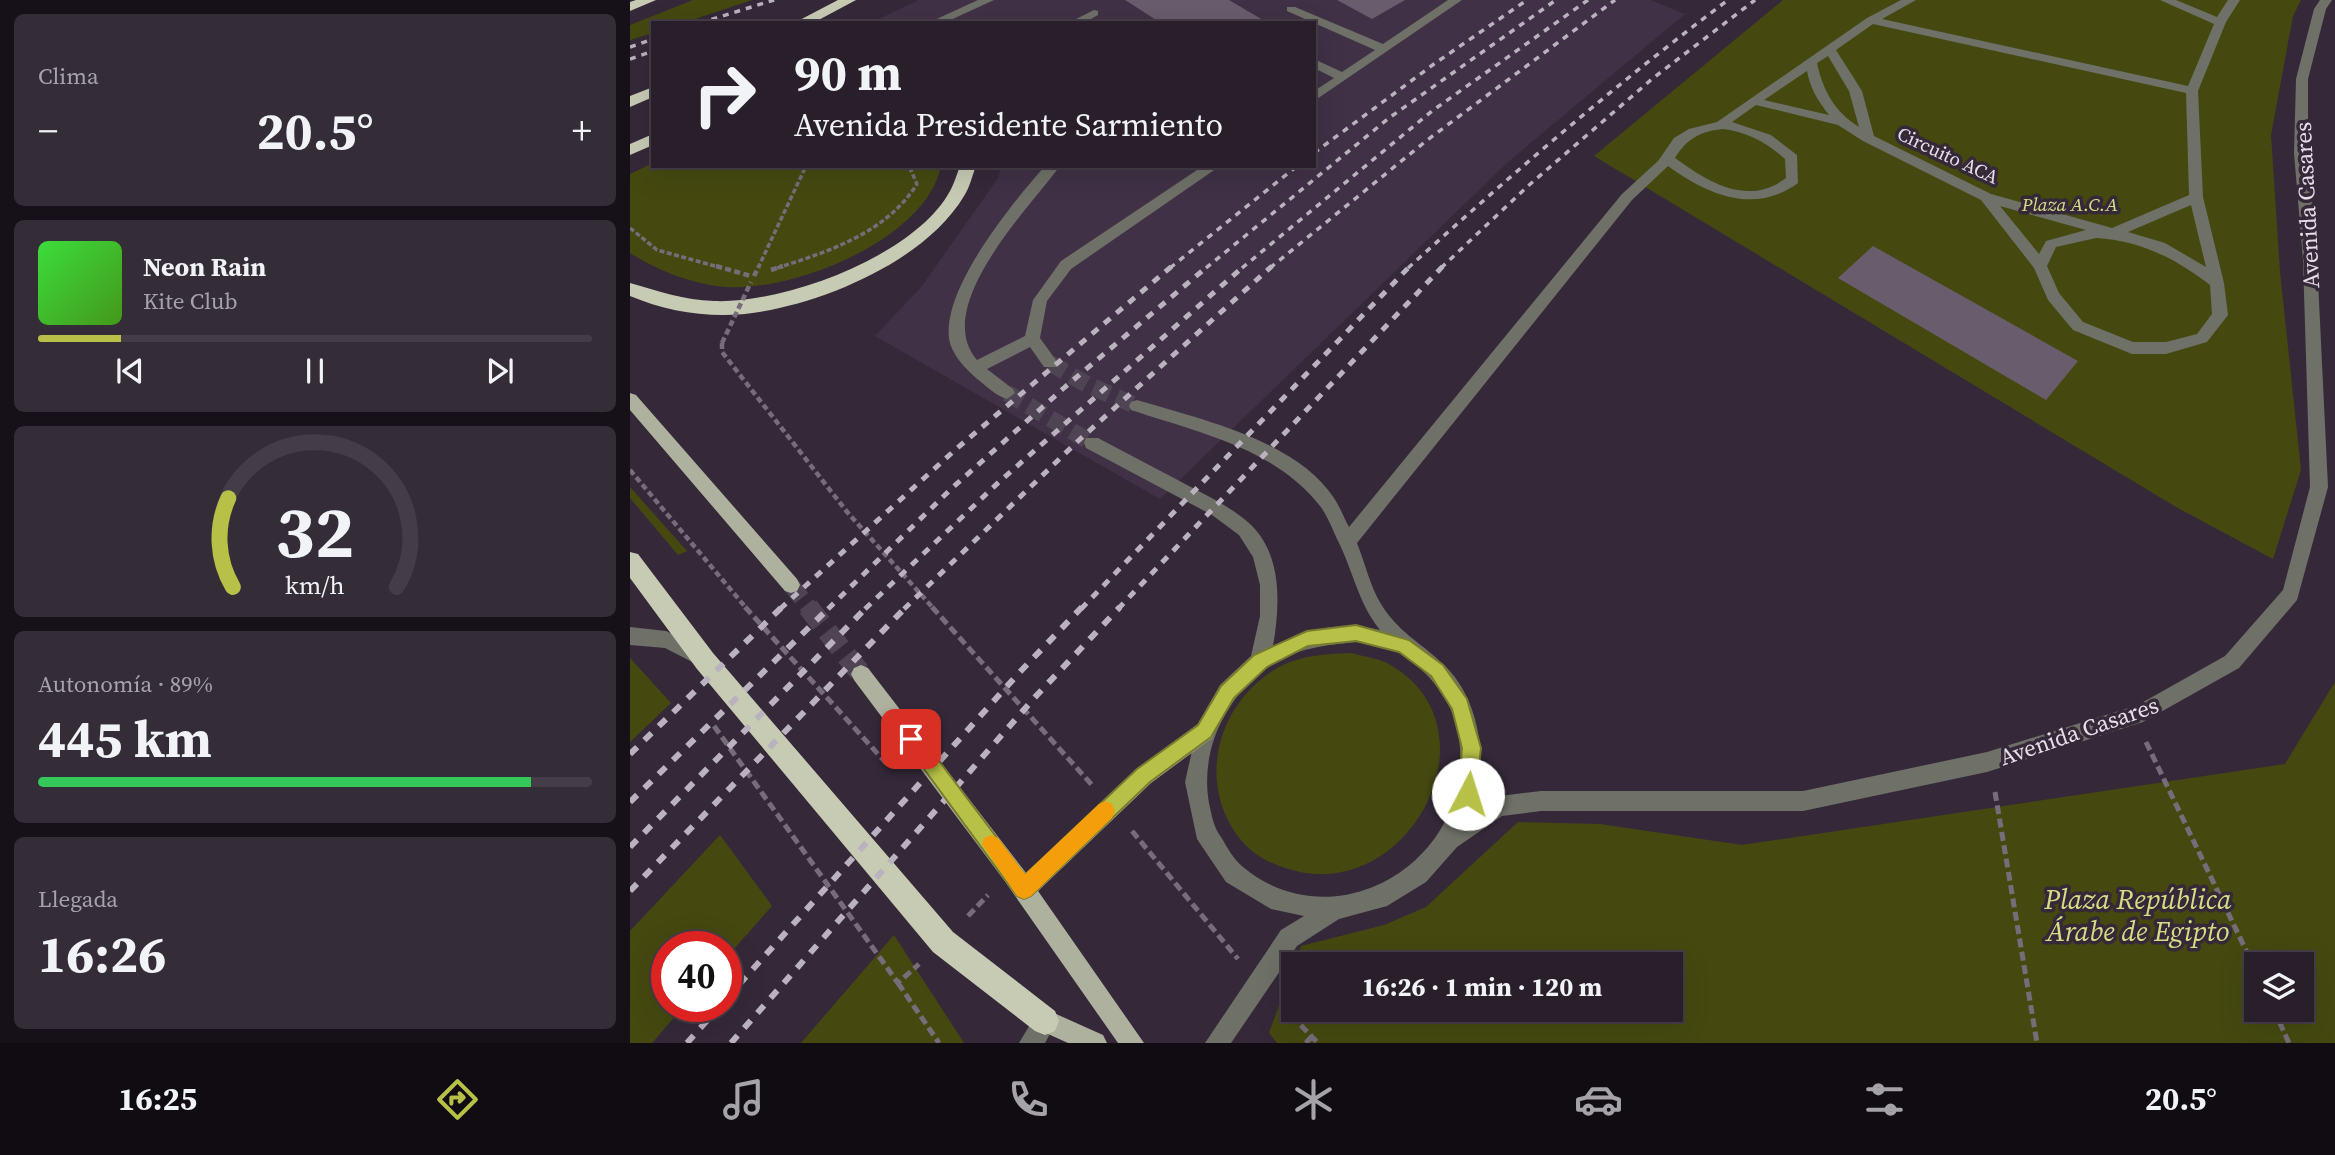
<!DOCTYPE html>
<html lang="es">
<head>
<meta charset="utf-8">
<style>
	body { margin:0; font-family:"Source Serif 4",serif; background:#342c37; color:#f1f3f6; height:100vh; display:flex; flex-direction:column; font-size:26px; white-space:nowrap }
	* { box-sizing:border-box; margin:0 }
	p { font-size:23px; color:#a5a2a9 }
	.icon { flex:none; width:38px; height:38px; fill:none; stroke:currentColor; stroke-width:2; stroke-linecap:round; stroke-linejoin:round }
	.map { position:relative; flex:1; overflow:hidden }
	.panel { display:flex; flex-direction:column; gap:14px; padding:14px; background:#161118; width:630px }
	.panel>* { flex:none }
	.guide { position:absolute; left:21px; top:21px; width:665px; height:147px; border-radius:0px; box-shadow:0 7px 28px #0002,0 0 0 2px #443d47; background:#281f2b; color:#f1f3f6; overflow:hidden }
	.fabs { position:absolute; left:1614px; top:952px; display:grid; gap:14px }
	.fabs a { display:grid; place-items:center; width:70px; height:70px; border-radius:0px; background:#281f2b; box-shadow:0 7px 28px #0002,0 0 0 2px #443d47; font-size:35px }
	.speed { position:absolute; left:21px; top:931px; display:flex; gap:14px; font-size:35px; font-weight:700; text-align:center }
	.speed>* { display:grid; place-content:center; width:91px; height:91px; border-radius:50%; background:#281f2b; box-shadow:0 7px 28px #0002,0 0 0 2px #443d47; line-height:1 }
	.speed .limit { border:10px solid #d22; background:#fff; color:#111 }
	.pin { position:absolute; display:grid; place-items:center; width:60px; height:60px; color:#fff; margin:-30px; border-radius:14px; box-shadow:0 4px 10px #0006 }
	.me { position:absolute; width:77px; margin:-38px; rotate:5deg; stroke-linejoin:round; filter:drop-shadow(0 0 5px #0008) }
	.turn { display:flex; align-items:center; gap:24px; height:147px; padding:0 28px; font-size:32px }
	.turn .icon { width:91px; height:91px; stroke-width:2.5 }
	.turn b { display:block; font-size:49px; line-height:60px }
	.big { font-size:52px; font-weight:700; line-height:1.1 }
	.panel .card { flex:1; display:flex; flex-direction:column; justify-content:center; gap:10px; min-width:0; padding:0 24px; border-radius:10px; background:#342c37 }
	.panel .dial { align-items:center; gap:0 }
	.dial svg { height:182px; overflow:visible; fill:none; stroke:#443d47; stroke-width:7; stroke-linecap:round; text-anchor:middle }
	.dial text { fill:#f1f3f6; stroke:none }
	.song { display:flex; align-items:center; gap:21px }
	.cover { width:84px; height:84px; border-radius:10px; background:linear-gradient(135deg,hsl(120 70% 55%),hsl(100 70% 35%)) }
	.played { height:7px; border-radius:4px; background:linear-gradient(90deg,#b7c147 15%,#443d47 15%) }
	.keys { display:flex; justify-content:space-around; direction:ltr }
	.heat { display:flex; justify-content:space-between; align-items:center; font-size:38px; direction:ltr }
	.charge { height:10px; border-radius:5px; background:linear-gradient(90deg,#34c759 89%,#443d47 0) }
	.trip { position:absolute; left:651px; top:952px; width:402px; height:70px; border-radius:0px; background:#281f2b; box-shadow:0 7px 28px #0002,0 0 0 2px #443d47; font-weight:700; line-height:70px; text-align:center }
	.tab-bar { display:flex; height:112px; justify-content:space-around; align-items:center; background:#100c11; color:#a5a2a9 }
	.tab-bar .icon { width:49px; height:49px }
	.tab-bar .selected { color:#b7c147 }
	.tab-bar b { font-size:32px; color:#f1f3f6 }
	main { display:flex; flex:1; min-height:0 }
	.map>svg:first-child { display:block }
	.built { fill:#403146 }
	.green { fill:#454910; fill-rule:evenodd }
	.building { fill:#685c6d }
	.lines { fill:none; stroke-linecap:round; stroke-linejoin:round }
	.minor-tunnel { stroke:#4f4453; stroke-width:17; stroke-dasharray:17 8; stroke-linecap:butt }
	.major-tunnel-far1 { stroke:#4f4453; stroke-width:17; stroke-dasharray:17 8; stroke-linecap:butt }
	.major-tunnel { stroke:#4f4453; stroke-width:21; stroke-dasharray:21 10; stroke-linecap:butt }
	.path-far2 { stroke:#776d7a; stroke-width:3.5; stroke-dasharray:5 2.5; stroke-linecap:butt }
	.path-far1 { stroke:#776d7a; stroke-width:4.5; stroke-dasharray:6 3.5; stroke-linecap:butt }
	.path { stroke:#776d7a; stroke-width:5; stroke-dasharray:9 4.5; stroke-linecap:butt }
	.minor { fill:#6f7067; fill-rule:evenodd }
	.major { fill:#aeb19e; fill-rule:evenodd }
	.highway { fill:#c8cbb4; fill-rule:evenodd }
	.rail-far2 { stroke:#bab2be; stroke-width:3.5; stroke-dasharray:6 6; stroke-linecap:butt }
	.rail-far1 { stroke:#bab2be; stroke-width:5; stroke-dasharray:8 8; stroke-linecap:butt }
	.rail { stroke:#bab2be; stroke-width:6; stroke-dasharray:10 10; stroke-linecap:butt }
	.path-bridge { stroke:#776d7a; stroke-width:4.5; stroke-dasharray:6 3.5; stroke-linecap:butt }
	.route { fill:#b7c147; stroke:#777d2e; stroke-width:2 }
	.slow { fill:#f59e0b }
	.labels { text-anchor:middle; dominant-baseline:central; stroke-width:7; stroke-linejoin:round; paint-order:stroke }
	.far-street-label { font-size:19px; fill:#e5dee8; stroke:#352939 }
	.far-park-label { font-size:19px; font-style:italic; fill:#d4dd84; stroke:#352939 }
	.street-label { font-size:23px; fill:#e5dee8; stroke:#352939 }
	.near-park-label { font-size:28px; font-style:italic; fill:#d4dd84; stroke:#352939 }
</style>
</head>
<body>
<main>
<section class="panel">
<div class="card"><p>Clima</p>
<div class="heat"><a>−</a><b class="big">20.5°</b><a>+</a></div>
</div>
<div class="card">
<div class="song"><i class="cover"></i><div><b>Neon Rain</b><p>Kite Club</p></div></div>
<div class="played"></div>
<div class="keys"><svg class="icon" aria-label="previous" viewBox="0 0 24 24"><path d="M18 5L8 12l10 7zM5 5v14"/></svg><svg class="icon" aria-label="pause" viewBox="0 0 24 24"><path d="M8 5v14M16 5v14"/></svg><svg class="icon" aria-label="next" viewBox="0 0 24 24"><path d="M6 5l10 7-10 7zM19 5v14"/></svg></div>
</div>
<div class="card dial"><svg viewBox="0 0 100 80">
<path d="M14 69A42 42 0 1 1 86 69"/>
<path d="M14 69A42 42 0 0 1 12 30" stroke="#b7c147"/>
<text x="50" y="56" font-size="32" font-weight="700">32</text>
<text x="50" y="72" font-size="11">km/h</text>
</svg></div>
<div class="card"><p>Autonomía · 89%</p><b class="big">445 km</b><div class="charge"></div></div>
<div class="card"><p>Llegada</p><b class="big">16:26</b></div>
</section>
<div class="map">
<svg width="1705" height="1043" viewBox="0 0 1705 1043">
	<rect width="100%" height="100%" fill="#352939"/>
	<path class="built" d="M289 0H1021L1055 14 878 162 530 499 245 336 292 286 368 178 372 166H684V23H240Z"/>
	<path class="green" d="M63 0H122L53 23H23V33L0 40V25Z
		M1153 0H1671L1663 16 1641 135 1650 272 1671 470 1643 559 1546 507 964 156Z
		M23 163V166H311C296 240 163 292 95 287 62 284 28 271 0 253V174Z
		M0 487 57 551 48 555 0 498Z
		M721 653C732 656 746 658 757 663 869 723 786 895 670 872 647 867 626 858 611 840 565 784 587 702 649 667 671 655 696 654 721 653Z
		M0 658 41 703 0 742Z
		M1705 682V1043H647L639 1033 663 967V1010H1041V964H664L671 946 754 925 796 907 888 822 970 824 1112 845 1655 764ZM1626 964H1671V1010H1626Z
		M90 835 142 906 96 958V947H37V1006H54L22 1043H0V931Z
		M264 935 334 1043H171Z"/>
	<path class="building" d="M495 0H599L638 23H531Z
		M707 0H775L742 19Z
		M1243 246 1448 361 1416 400 1208 278Z"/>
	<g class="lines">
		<path class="minor-tunnel" d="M420 363 458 385 507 406
			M377 393 462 443"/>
		<path class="major-tunnel-far1" d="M161 585 180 609"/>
		<path class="major-tunnel" d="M178 607 231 674"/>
		<path class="path-far2" d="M0 228 27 250 92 268
			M128 268 176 166
			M147 268C200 251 256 233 287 184L279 166"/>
		<path class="path-far1" d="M86 266 121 276
			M141 270 153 266
			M124 276 129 266
			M92 343V352L218 513 304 609
			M0 470 117 609"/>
		<path class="path" d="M115 607 257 764
			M302 607 462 785
			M84 726 268 983 289 964
			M1516 742 1626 971
			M1365 792 1407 1043
			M502 831 608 959
			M338 916 358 895
			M268 983 309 1043
			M652 1006 688 1043
			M1644 1010 1659 1043
			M676 1043 682 1036"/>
		<path class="minor" d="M348 0H364L314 23H298Z
			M818 0H832L684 101V91L704 78 684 68V59L712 72 745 50 657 11V7H665L753 44Z
			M1271 0H1286L1252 19 1558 86 1584 24 1530 0H1546L1587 17 1598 0H1610L1596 22 1568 91 1573 197 1594 283 1598 315 1577 342 1536 354H1502L1443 330 1418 300 1404 268 1351 200 1233 141 1208 125 1126 105 1102 122 1141 135 1167 155 1168 183C1124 215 1078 195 1038 166L1002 200 727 543C735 563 740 586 751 604 768 632 790 642 812 663 851 698 860 766 841 812L869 796 911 791H1173L1357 752 1508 705 1595 656 1653 590 1680 487 1673 260 1664 153 1666 79 1684 9 1690 0H1702L1696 9 1678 79V153L1687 260 1698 487 1667 600 1609 668 1513 722 1357 772 1173 811H911L872 816 827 847 796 882 757 906 709 919 667 946 601 1043H575L651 930 674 916 641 909 596 882 567 839 555 782 568 724 590 685 621 656 630 616V585L623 557 609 535 582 515 456 448 454 443 456 438H468C498 454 529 470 559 486 580 497 602 508 619 523 653 554 650 605 643 646 678 629 711 621 750 630 728 603 723 570 707 539 702 528 697 515 690 506 645 448 567 432 501 410L499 406 501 402 507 400C570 419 666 440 704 498 710 507 714 518 719 527L992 194 1028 161 1044 138 1059 129 1087 122 1237 18ZM1243 24 1556 93 1559 195 1482 228 1361 194 1244 136 1232 91 1206 50ZM1198 56 1219 91 1229 127C1205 112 1193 91 1187 63ZM1177 71C1180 88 1188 101 1199 115L1134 100ZM1093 129C1118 132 1137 143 1155 159L1156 178C1118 207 1078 182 1045 158 1056 139 1071 131 1093 129ZM1561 205 1576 267 1535 243 1498 232ZM1370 206 1456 230 1416 241 1409 254ZM1466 238C1511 241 1545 258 1580 285L1582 314 1567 334 1536 342H1503L1453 322 1429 293 1417 266 1426 247ZM726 642C739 645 755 647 767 652 786 661 802 679 813 695 828 719 832 744 830 771 820 875 697 937 613 867 604 860 597 847 591 837 583 826 582 816 579 803 570 751 594 700 636 668 662 649 695 645 726 642Z
			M464 10 468 11V15L454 23H438Z
			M415 166H430C399 208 301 307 347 360L395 336 403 300 431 261 573 166H590L441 269 417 301 410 338 428 363 426 367H414L400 347 357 369 383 389 385 393 377 399C366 396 355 385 346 378 335 368 321 354 319 338 313 287 383 202 415 166Z
			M0 627 36 631 75 650 78 656 75 662 68 665 35 648 0 645Z
			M415 1009 423 1013 427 1021 415 1043H389L407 1013Z"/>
		<path class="major" d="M0 393 6 395 167 579 170 585 167 591 161 593 155 591 0 410Z
			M231 665 238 668 396 873 507 769 568 724 575 721 582 724 585 731 582 738 521 783 408 891 514 1043H488L374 880 224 680 221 674 224 668Z
			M415 1009 473 1035 477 1043H438L407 1029 403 1021 407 1013Z"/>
		<path class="highway" d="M6 0H26L0 11V2Z
			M208 0H226L183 23H164Z
			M23 87V97L0 107V96Z
			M23 134V145L0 155V144Z
			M330 166H346C342 176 340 187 334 196 295 262 188 306 115 314 76 318 36 311 0 296V283C28 291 54 300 84 301 154 304 285 256 320 191 324 184 327 174 330 166Z
			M0 552 8 554 83 653 323 932 425 1011 429 1021 425 1031 415 1035 405 1031 303 952 67 669 0 578Z"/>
		<path class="rail-far2" d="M70 23 144 0
			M0 47 23 39
			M0 59 23 51
			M684 153 804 64 897 0
			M540 268 667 166
			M576 268 759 118 926 0
			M612 268 802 111 958 0
			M640 268 796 141 985 0
			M778 268C882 174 986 84 1098 0
			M811 268 898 186 1022 79 1125 0"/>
		<path class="rail-far1" d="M150 609 325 450 542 266
			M198 609 321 489 435 387 578 266
			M235 609 369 482 614 266
			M274 609 448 441 642 266
			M451 609 780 266
			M488 609 813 266"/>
		<path class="rail" d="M0 754 152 607
			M0 802 200 607
			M0 847 237 607
			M0 891 276 607
			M96 999 388 674 452 607
			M57 1043 90 1006
			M101 1043 407 695 490 607"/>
		<path class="path-bridge" d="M92 343 121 282"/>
	</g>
	<path class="route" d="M726 625 779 640 813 665 837 699 851 748 845 801 838 804 831 801 828 794 832 748 822 709 801 676 769 652 726 641 678 646 637 667 604 698 581 737 520 782 401 896 394 899 387 896 272 739 275 733 281 731 288 733 395 875 507 769 568 725 591 686 624 655 677 631Z"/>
	<path class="slow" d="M475 801 482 804 485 811 482 818 401 896 394 899 387 896 352 844 354 838 361 835 368 838 395 874 469 804Z"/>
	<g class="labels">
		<g class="far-street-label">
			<text transform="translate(1318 155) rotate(25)">Circuito ACA</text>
		</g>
		<g class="far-park-label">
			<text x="1440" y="204">Plaza A.C.A</text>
		</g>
		<g class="street-label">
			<text transform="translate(1677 205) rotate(-93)">Avenida Casares</text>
			<text transform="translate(1449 731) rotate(-19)">Avenida Casares</text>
		</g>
		<g class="near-park-label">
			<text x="1508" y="899">Plaza República<tspan x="1508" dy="32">Árabe de Egipto</tspan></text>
		</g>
	</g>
</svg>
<div class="fabs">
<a><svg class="icon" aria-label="layers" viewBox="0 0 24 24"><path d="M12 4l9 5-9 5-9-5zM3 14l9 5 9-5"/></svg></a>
</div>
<div class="speed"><div class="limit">40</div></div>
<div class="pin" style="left:281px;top:739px;background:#d93025"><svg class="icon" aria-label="arrive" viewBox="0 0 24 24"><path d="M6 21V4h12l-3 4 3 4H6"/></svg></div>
<svg class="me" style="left:838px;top:794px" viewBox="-20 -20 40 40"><circle r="19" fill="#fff"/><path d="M0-13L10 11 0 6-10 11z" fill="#b7c147"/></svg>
<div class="trip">16:26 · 1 min · 120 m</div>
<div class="guide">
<div class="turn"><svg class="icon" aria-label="right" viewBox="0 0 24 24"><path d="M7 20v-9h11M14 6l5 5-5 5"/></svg><div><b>90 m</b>Avenida Presidente Sarmiento</div></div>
</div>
</div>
</main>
<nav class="tab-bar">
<b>16:25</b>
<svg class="icon selected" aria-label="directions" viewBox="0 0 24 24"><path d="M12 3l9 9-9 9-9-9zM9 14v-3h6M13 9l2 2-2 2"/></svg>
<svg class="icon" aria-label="music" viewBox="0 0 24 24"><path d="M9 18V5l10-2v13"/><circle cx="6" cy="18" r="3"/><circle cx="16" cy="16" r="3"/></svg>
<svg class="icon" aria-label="phone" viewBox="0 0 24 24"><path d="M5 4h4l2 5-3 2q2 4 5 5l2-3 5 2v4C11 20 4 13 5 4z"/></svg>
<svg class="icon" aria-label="climate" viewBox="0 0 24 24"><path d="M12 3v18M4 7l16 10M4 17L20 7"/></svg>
<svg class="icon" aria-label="car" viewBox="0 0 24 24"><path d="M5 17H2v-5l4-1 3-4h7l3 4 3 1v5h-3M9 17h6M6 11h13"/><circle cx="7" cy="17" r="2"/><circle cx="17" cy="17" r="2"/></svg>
<svg class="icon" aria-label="filters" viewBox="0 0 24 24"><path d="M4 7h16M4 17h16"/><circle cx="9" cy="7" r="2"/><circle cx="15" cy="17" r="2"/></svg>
<b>20.5°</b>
</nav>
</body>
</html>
